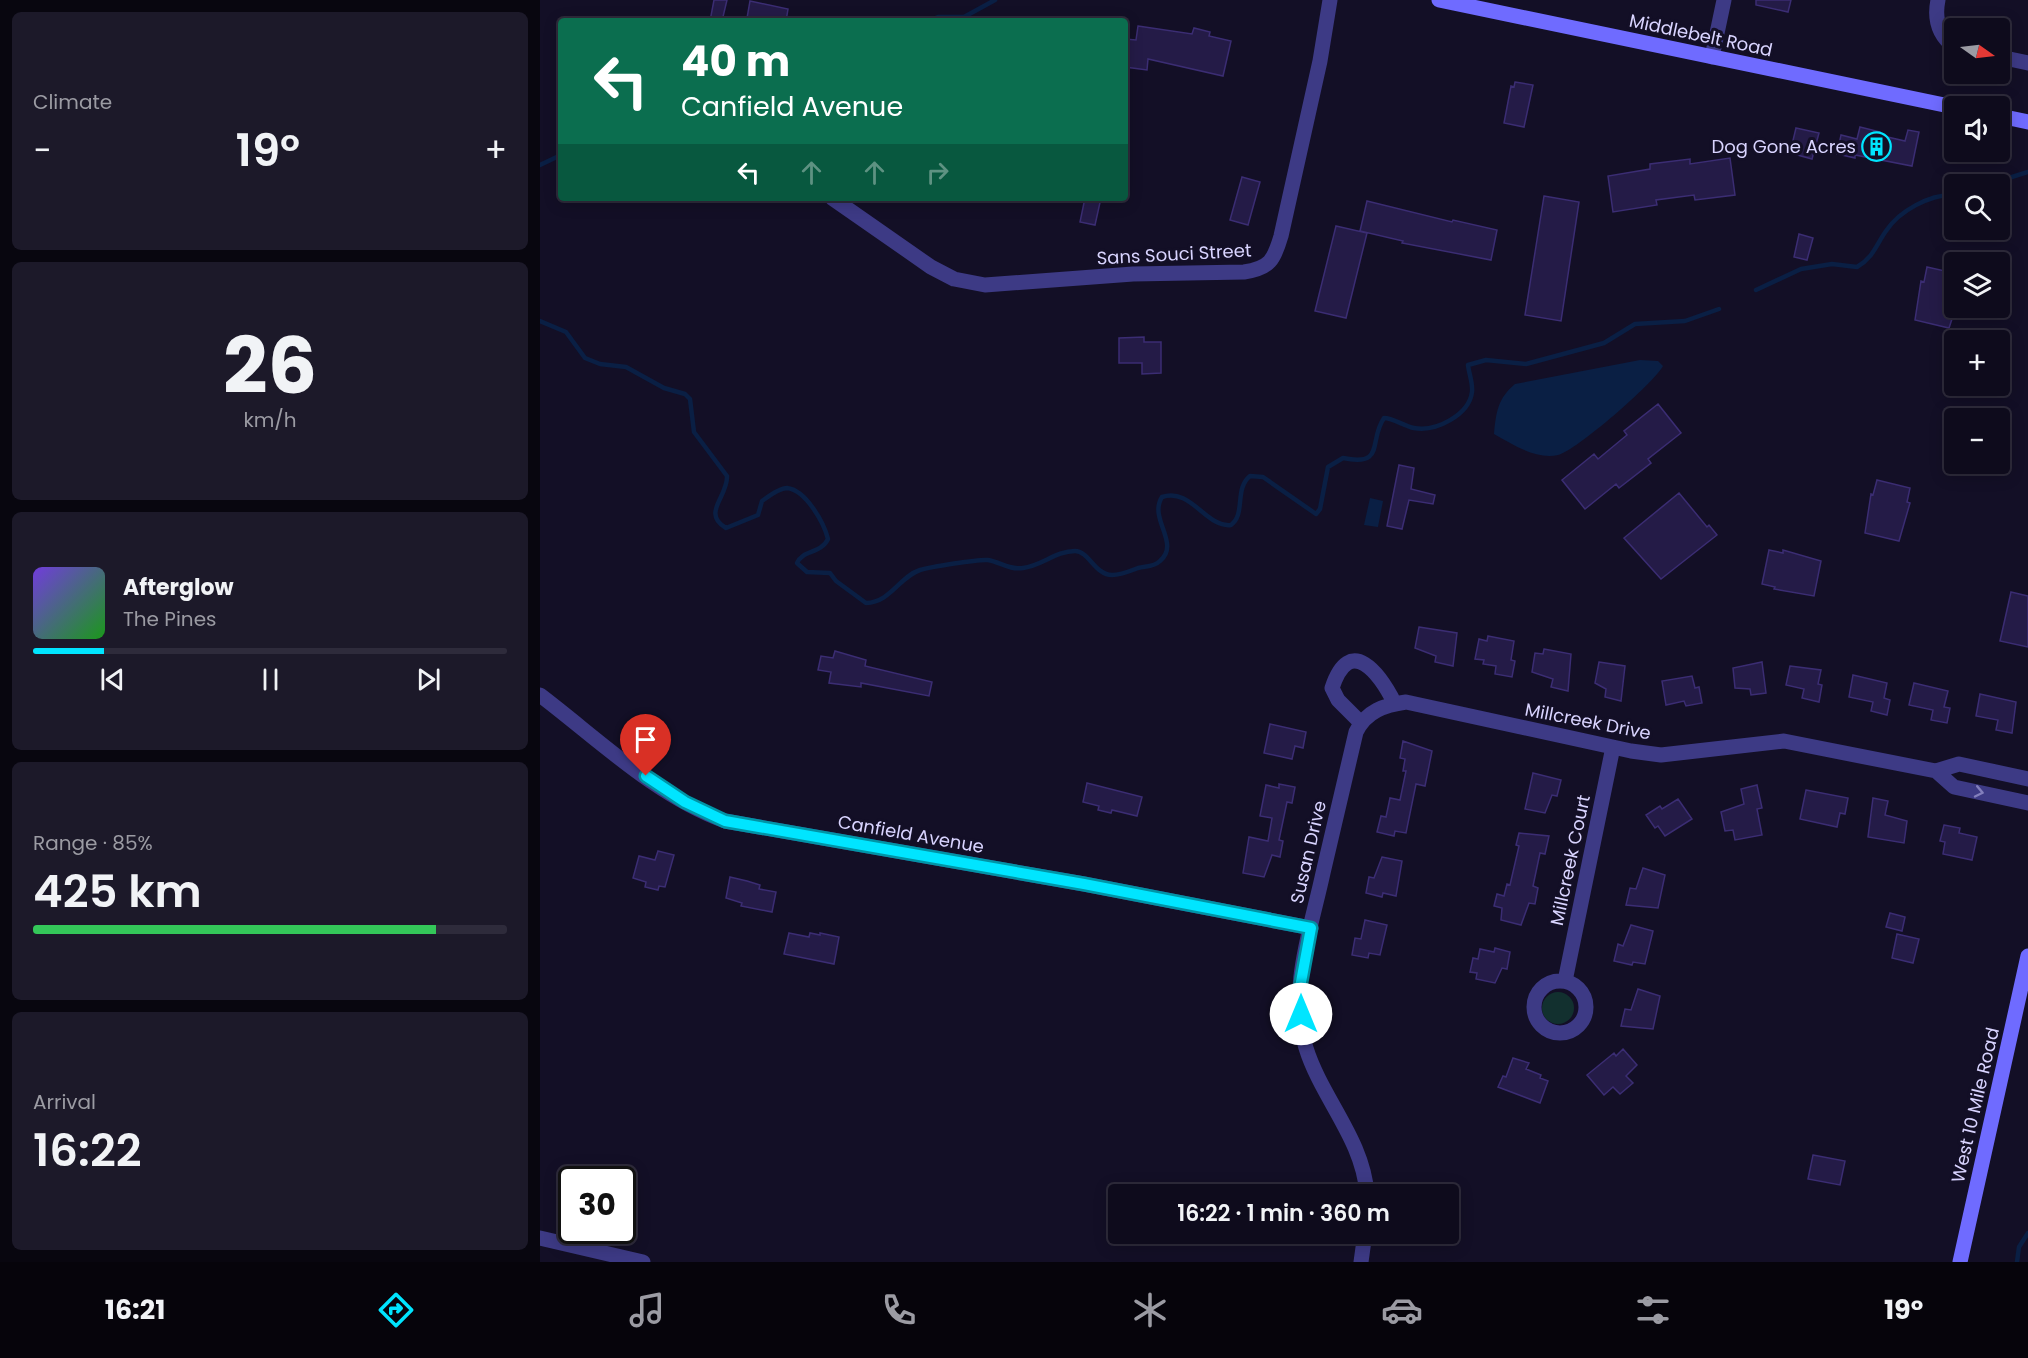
<!DOCTYPE html>
<html lang="en">
<head>
<meta charset="utf-8">
<style>
	body { margin:0; font-family:Poppins,sans-serif; background:#1c1929; color:#f1f3f6; height:100vh; display:flex; flex-direction:column; font-size:22px; white-space:nowrap }
	* { box-sizing:border-box; margin:0 }
	p { font-size:20px; color:#9b9ba3 }
	.icon { flex:none; width:33px; height:33px; fill:none; stroke:currentColor; stroke-width:2; stroke-linecap:round; stroke-linejoin:round }
	.map { position:relative; flex:1; overflow:hidden }
	.panel { display:flex; flex-direction:column; gap:12px; padding:12px; background:#08060f; width:540px }
	.panel>* { flex:none }
	.guide { position:absolute; left:18px; top:18px; width:570px; height:183px; border-radius:6px; box-shadow:0 3px 15px #0003,0 0 0 2px #2e2b3b; background:#0b6e4f; color:#fff; overflow:hidden }
	.needle { width:39px; rotate:104deg }
	.tools { position:absolute; left:1404px; top:18px; display:grid; gap:12px }
	.tools a { display:grid; place-items:center; width:66px; height:66px; border-radius:6px; background:#0e0b1c; box-shadow:0 3px 15px #0003,0 0 0 2px #2e2b3b; font-size:30px }
	.speed { position:absolute; left:18px; top:1166px; display:flex; gap:12px; font-size:30px; font-weight:700; text-align:center }
	.speed>* { display:grid; place-content:center; width:78px; height:78px; border-radius:50%; background:#0e0b1c; box-shadow:0 3px 15px #0003,0 0 0 2px #2e2b3b; line-height:1 }
	.speed .limit { border:3px solid #111; border-radius:9px; background:#fff; color:#111 }
	.pin { position:absolute; display:grid; place-items:center; width:51px; height:51px; color:#fff; margin:-62px -26px; border-radius:50% 50% 50% 0; rotate:-45deg; box-shadow:0 0 6px #0007 }
	.pin .icon { rotate:45deg }
	.me { position:absolute; width:66px; margin:-33px; rotate:0deg; stroke-linejoin:round; filter:drop-shadow(0 0 4px #0008) }
	.turn { display:flex; align-items:center; gap:21px; height:126px; padding:0 24px; font-size:27px }
	.turn .icon { width:78px; height:78px; stroke-width:2.5 }
	.turn b { display:block; font-size:42px; line-height:51px }
	.lanes { display:flex; align-items:center; height:57px; padding:0 24px; background:#0003; justify-content:center; gap:30px; direction:ltr }
	.lanes .off { opacity:.35 }
	.big { font-size:45px; font-weight:600; line-height:1.1 }
	.panel .tile { flex:1; display:flex; flex-direction:column; justify-content:center; gap:9px; min-width:0; padding:0 21px; border-radius:9px; background:#1c1929 }
	.panel .dial { align-items:center; gap:0 }
	.dial b { font-size:78px; line-height:1 }
	.song { display:flex; align-items:center; gap:18px }
	.cover { width:72px; height:72px; border-radius:9px; background:linear-gradient(135deg,hsl(260 70% 55%),hsl(120 70% 35%)) }
	.played { height:6px; border-radius:3px; background:linear-gradient(90deg,#00e5ff 15%,#2e2b3b 15%) }
	.keys { display:flex; justify-content:space-around; direction:ltr }
	.heat { display:flex; justify-content:space-between; align-items:center; font-size:33px; direction:ltr }
	.charge { height:9px; border-radius:4px; background:linear-gradient(90deg,#34c759 85%,#2e2b3b 0) }
	.trip { position:absolute; left:568px; top:1184px; width:351px; height:60px; border-radius:6px; background:#0e0b1c; box-shadow:0 3px 15px #0003,0 0 0 2px #2e2b3b; font-weight:600; line-height:60px; text-align:center }
	.dock { display:flex; height:96px; justify-content:space-around; align-items:center; background:#06040b; color:#9b9ba3 }
	.dock .icon { width:42px; height:42px }
	.dock .selected { color:#00e5ff }
	.dock b { font-size:27px; color:#f1f3f6 }
	main { display:flex; flex:1; min-height:0 }
	.map>svg:first-child { display:block }
	.green { fill:#12302f }
	.water { fill:#0a1f44 }
	.lines { fill:none; stroke-linecap:round; stroke-linejoin:round }
	.stream { stroke:#0a1f44; stroke-width:4.5 }
	.building { fill:#241b47; stroke:#3b2d73; stroke-width:1.5 }
	.street { stroke:#3d3a85; stroke-width:15 }
	.secondary { stroke:#6f6bff; stroke-width:15 }
	.oneway { stroke:#837fbc }
	.route-casing { stroke:#0095a6; stroke-width:15 }
	.route { stroke:#00e5ff; stroke-width:10 }
	.labels { text-anchor:middle; dominant-baseline:central; stroke-width:6; stroke-linejoin:round; paint-order:stroke }
	.street-label { font-size:18px; fill:#d9d4ff; stroke:#130f26 }
	.poi-label { font-size:18px; fill:#d9d4ff; stroke:#130f26; text-anchor:end }
</style>
</head>
<body>
<main>
<section class="panel">
<div class="tile"><p>Climate</p>
<div class="heat"><a>−</a><b class="big">19°</b><a>+</a></div>
</div>
<div class="tile dial"><b>26</b><p>km/h</p></div>
<div class="tile">
<div class="song"><i class="cover"></i><div><b>Afterglow</b><p>The Pines</p></div></div>
<div class="played"></div>
<div class="keys"><svg class="icon" aria-label="previous" viewBox="0 0 24 24"><path d="M18 5L8 12l10 7zM5 5v14"/></svg><svg class="icon" aria-label="pause" viewBox="0 0 24 24"><path d="M8 5v14M16 5v14"/></svg><svg class="icon" aria-label="next" viewBox="0 0 24 24"><path d="M6 5l10 7-10 7zM19 5v14"/></svg></div>
</div>
<div class="tile"><p>Range · 85%</p><b class="big">425 km</b><div class="charge"></div></div>
<div class="tile"><p>Arrival</p><b class="big">16:22</b></div>
</section>
<div class="map">
<svg width="1488" height="1262" viewBox="0 0 1488 1262">
	<rect width="100%" height="100%" fill="#130f26"/>
	<path class="green" d="M1002 1008a16 16 0 1 1 32 0a16 16 0 1 1-32 0Z"/>
	<path class="water" d="M1100 360 1118 361 1123 366C1114 383 1036 451 1018 455 996 460 972 444 954 434 956 412 958 398 975 384Z
		M830 498 843 501 838 527 824 525Z"/>
	<g class="lines">
		<path class="stream" d="M389 21 398 17H424L455 0
			M0 165 21 155
			M1456 182 1488 172
			M1216 290 1261 269 1292 264 1317 267C1333 258 1336 245 1346 231 1359 211 1390 194 1414 195
			M0 321 26 332 45 358 60 364 86 367 124 388 145 394 150 399 154 432 187 476C188 497 161 513 186 528L218 515 222 501C229 496 239 488 247 488 266 490 284 523 288 539 281 554 262 550 257 563L267 572 290 573 296 581 326 603C351 602 359 577 380 570 390 567 438 559 448 560 460 562 469 570 483 568 501 566 516 551 535 551 549 551 555 575 572 575 581 575 590 571 598 568 606 566 614 567 620 561 641 543 608 519 622 497 651 487 666 528 691 525 706 514 694 489 710 476L723 477 776 514 780 509 788 467 803 458C846 467 828 441 844 418 853 418 864 426 874 428 896 432 929 415 932 392 933 383 929 374 928 365L946 360 986 364 1064 343 1095 324 1145 321 1179 309
			M1477 1262 1479 1247 1488 1233"/>
	</g>
	<path class="building" d="M174 0H187L182 21H170Z
		M1216 0H1251L1248 12 1216 5Z
		M210 1 248 9 246 21 207 18Z
		M598 26 652 34 654 28 670 32 669 36 691 41 683 76 608 59 607 70 585 67V39L596 40Z
		M975 82 993 85 984 127 964 123 971 86 974 87Z
		M1320 127 1340 132 1339 135 1365 141 1368 130 1379 132 1372 166 1315 155V158L1297 154 1301 135 1317 139Z
		M1256 128 1279 133 1272 159 1250 153Z
		M1190 158 1195 195 1155 200 1154 195 1116 200 1117 205 1073 212 1068 176 1110 169V164L1150 159V164Z
		M702 177 720 182 708 225 690 220Z
		M1004 196 1039 202 1021 321 985 315Z
		M545 198H561L555 225 540 222Z
		M827 201 912 222 913 220 957 230 951 260 862 243 863 241 820 231Z
		M796 226 827 233 806 318 775 311Z
		M1259 234 1273 238 1267 260 1254 257Z
		M1387 267 1414 273V313L1409 328 1375 320 1381 281 1384 282Z
		M604 337V342H621V373L602 374V363H579V338Z
		M1118 404 1141 433 1108 459 1111 463 1079 488 1076 484 1045 509 1022 480 1054 454 1058 459 1087 435 1084 431Z
		M859 465 874 468 871 489 895 495 893 504 869 500 862 529 847 526Z
		M1337 480 1370 488 1367 502 1370 503 1359 541 1325 533 1331 494 1333 495Z
		M1139 493 1167 527 1169 525 1177 535 1121 579 1084 538Z
		M1229 550 1243 553V550L1281 561 1274 596 1234 589 1235 587 1222 584Z
		M1471 592 1488 596V647L1460 641Z
		M879 627 917 633 913 666 895 662 896 656 875 648Z
		M948 636 974 641 971 660 975 661 972 677 955 674 956 666 943 664 944 660 935 659 939 639 947 641Z
		M1004 649 1031 654 1028 691 1011 687 1013 679 992 672 995 653 1003 654Z
		M295 651 326 660 325 666 392 682 389 696 321 683V687L289 683 291 672 278 670 281 656 293 658Z
		M1059 662 1085 666 1081 701 1065 697 1066 689 1055 683Z
		M1222 662 1226 693 1211 695 1210 689 1195 688 1193 668Z
		M1250 666 1281 670 1278 684 1282 685 1279 702 1262 698 1264 689 1246 685Z
		M1313 675 1347 683 1344 698 1350 700 1347 715 1331 711 1333 702 1309 697Z
		M1152 676 1155 688 1159 687 1162 703 1146 706 1144 701 1126 705 1122 681Z
		M1374 683 1408 691 1404 707 1410 708 1407 723 1391 720 1393 710 1369 705Z
		M1440 694 1476 702 1472 733 1456 730 1458 720 1436 716Z
		M730 724 766 732 763 748 755 746 752 759 724 753Z
		M863 741 892 751 885 786 876 784 866 833 855 831 854 836 837 832 841 816 846 817 850 798 860 800 866 771H863L865 759 860 758Z
		M993 773 1021 780 1017 796 1012 795 1005 813 985 809Z
		M547 783 602 797 597 816 572 810 571 813 558 810 559 806 543 802Z
		M739 784 755 787 752 803 747 802 739 840 743 841 740 857 732 855 724 877 703 873 709 837 728 841 732 818 720 816 726 785 739 788Z
		M1217 785 1222 808 1217 809 1222 835 1195 840 1193 830 1185 831 1181 812 1204 804 1201 789Z
		M1266 790 1308 798 1305 814 1300 813 1297 827 1260 819Z
		M1333 798 1348 801 1345 815 1367 821 1364 843 1328 837Z
		M1138 799 1152 819 1125 836 1118 826 1115 828 1106 815 1120 806 1122 809Z
		M1404 825 1420 828 1419 833 1437 837 1432 860 1403 854 1405 842 1400 841Z
		M979 833 1009 836 1005 854 1000 853 993 886 998 888 995 904 989 903 981 925 961 920 962 908 954 906 957 894 964 896 967 884 970 885 979 846 976 845Z
		M118 851 134 855 125 887 119 886 118 890 105 887 106 882 93 878 99 856 115 860Z
		M842 857 862 861 856 896 843 893 842 897 826 893 829 877 834 878Z
		M1103 868 1125 875 1118 908 1086 905 1090 888 1096 889Z
		M190 877 207 881 220 885 219 889 236 892 232 912 201 906 202 903 186 898Z
		M1350 913 1365 917 1362 931 1346 927Z
		M825 920 847 925 840 955 829 953 828 958 812 955 815 938 821 939Z
		M1091 925 1113 931 1105 964 1093 962 1092 965 1074 961 1078 944 1083 946Z
		M249 933 269 937 270 933 280 935V933L299 937 294 964 244 954Z
		M1357 934 1379 939 1373 963 1352 958Z
		M955 948 970 952 967 969 962 968 955 983 936 979 937 973 930 972 933 958 938 959 940 949 954 952Z
		M1098 989 1120 996 1113 1029 1081 1026 1085 1009 1091 1010Z
		M1083 1049 1097 1065 1086 1076 1093 1083 1080 1094 1073 1087 1064 1095 1047 1075 1074 1053 1076 1056Z
		M973 1058 989 1063 986 1069 1001 1075 1000 1078 1008 1081 1000 1103 958 1087 963 1076 966 1077Z
		M1273 1155 1305 1161 1300 1185 1268 1179Z"/>
	<g class="lines">
		<path class="street" d="M1398 0C1394 19 1399 35 1414 47
			M1172 57 1184 0
			M1460 57 1488 63
			M292 198 391 267 414 279 445 285 593 274 704 272C730 268 734 260 741 236L780 61 790 0
			M0 695C58 739 116 796 185 821L544 884 771 928
			M820 722 798 700 792 688C810 633 840 674 855 704
			M1396 771 1414 787 1488 803
			M994 1007a26 26 0 1 1 52 0a26 26 0 1 1-52 0Z
			M1025 981 1073 747
			M827 1194C823 1139 782 1099 766 1048 748 991 771 929 783 873 794 826 805 779 816 732 826 711 845 705 866 702L1091 751 1121 755 1244 741 1396 771 1419 764 1488 779
			M0 1238 103 1262
			M821 1262 825 1233"/>
		<path class="secondary" d="M899 0 1414 107
			M1460 116 1488 122
			M1420 1262 1488 956"/>
	</g>
	<defs><path id="oneway-chevron" d="M-2-3.5L2.5 0L-2 3.5" fill="none" stroke-width="1.6" stroke-linecap="round" stroke-linejoin="round" transform="scale(1.5)"/></defs>
	<use class="oneway" href="#oneway-chevron" transform="translate(1439 792) rotate(12)"/>
	<g class="lines">
		<defs>
			<path id="route" d="M106 776 145 802 185 821 544 884 771 928 759 993 761 1014"/>
		</defs>
		<use href="#route" class="route-casing"/>
		<use href="#route" class="route"/>
	</g>
	<defs>
		<symbol id="building-ring" viewBox="-11 -11 22 22"><circle r="9.5" fill="#130f26" stroke="#00e5ff" stroke-width="1.5"/><path d="M-4-6H4V6H1V3H-1V6H-4ZM-2.5-4.3h1.7v1.8h-1.7ZM.8-4.3h1.7v1.8H.8ZM-2.5-1h1.7V.8h-1.7ZM.8-1h1.7V.8H.8Z" fill="#00e5ff"/></symbol>
	</defs>
	<g fill-rule="evenodd">
		<use href="#building-ring" x="1320" y="130" width="33" height="33"/>
	</g>
	<g class="labels">
		<g class="street-label">
			<text transform="translate(1161 35) rotate(12)">Middlebelt Road</text>
			<text transform="translate(634 254) rotate(-3)">Sans Souci Street</text>
			<text transform="translate(1048 721) rotate(11)">Millcreek Drive</text>
			<text transform="translate(371 834) rotate(10)">Canfield Avenue</text>
			<text transform="translate(768 852) rotate(-77)">Susan Drive</text>
			<text transform="translate(1030 860) rotate(-78)">Millcreek Court</text>
			<text transform="translate(1435 1105) rotate(-77)">West 10 Mile Road</text>
		</g>
		<g class="poi-label">
			<text x="1316" y="146">Dog Gone Acres</text>
		</g>
	</g>
</svg>
<div class="tools">
<a><svg class="needle" viewBox="-14 -14 28 28"><path d="M0-13l5 13h-10z" fill="#e53935"/><path d="M0 13l5-13h-10z" fill="#9b9ba3"/></svg></a>
<a><svg class="icon" aria-label="sound" viewBox="0 0 24 24"><path d="M4 9h4l5-4v14l-5-4H4zM17 9q2 3 0 6"/></svg></a>
<a><svg class="icon" aria-label="search" viewBox="0 0 24 24"><circle cx="10" cy="10" r="6"/><path d="M15 15l6 6"/></svg></a>
<a><svg class="icon" aria-label="layers" viewBox="0 0 24 24"><path d="M12 4l9 5-9 5-9-5zM3 14l9 5 9-5"/></svg></a>
<a>+</a>
<a>−</a>
</div>
<div class="speed"><div class="limit">30</div></div>
<div class="pin" style="left:106px;top:776px;background:#d93025"><svg class="icon" aria-label="arrive" viewBox="0 0 24 24"><path d="M6 21V4h12l-3 4 3 4H6"/></svg></div>
<svg class="me" style="left:761px;top:1014px" viewBox="-20 -20 40 40"><circle r="19" fill="#fff"/><path d="M0-13L10 11 0 6-10 11z" fill="#00e5ff"/></svg>
<div class="trip">16:22 · 1 min · 360 m</div>
<div class="guide">
<div class="turn"><svg class="icon" aria-label="left" viewBox="0 0 24 24"><path d="M17 20v-9H6M10 6l-5 5 5 5"/></svg><div><b>40 m</b>Canfield Avenue</div></div>
<div class="lanes"><svg class="icon" aria-label="left" viewBox="0 0 24 24"><path d="M17 20v-9H6M10 6l-5 5 5 5"/></svg><svg class="icon off" aria-label="ahead" viewBox="0 0 24 24"><path d="M12 20V5M6 11l6-6 6 6"/></svg><svg class="icon off" aria-label="ahead" viewBox="0 0 24 24"><path d="M12 20V5M6 11l6-6 6 6"/></svg><svg class="icon off" aria-label="right" viewBox="0 0 24 24"><path d="M7 20v-9h11M14 6l5 5-5 5"/></svg></div>
</div>
</div>
</main>
<nav class="dock">
<b>16:21</b>
<svg class="icon selected" aria-label="directions" viewBox="0 0 24 24"><path d="M12 3l9 9-9 9-9-9zM9 14v-3h6M13 9l2 2-2 2"/></svg>
<svg class="icon" aria-label="music" viewBox="0 0 24 24"><path d="M9 18V5l10-2v13"/><circle cx="6" cy="18" r="3"/><circle cx="16" cy="16" r="3"/></svg>
<svg class="icon" aria-label="phone" viewBox="0 0 24 24"><path d="M5 4h4l2 5-3 2q2 4 5 5l2-3 5 2v4C11 20 4 13 5 4z"/></svg>
<svg class="icon" aria-label="climate" viewBox="0 0 24 24"><path d="M12 3v18M4 7l16 10M4 17L20 7"/></svg>
<svg class="icon" aria-label="car" viewBox="0 0 24 24"><path d="M5 17H2v-5l4-1 3-4h7l3 4 3 1v5h-3M9 17h6M6 11h13"/><circle cx="7" cy="17" r="2"/><circle cx="17" cy="17" r="2"/></svg>
<svg class="icon" aria-label="filters" viewBox="0 0 24 24"><path d="M4 7h16M4 17h16"/><circle cx="9" cy="7" r="2"/><circle cx="15" cy="17" r="2"/></svg>
<b>19°</b>
</nav>
</body>
</html>
